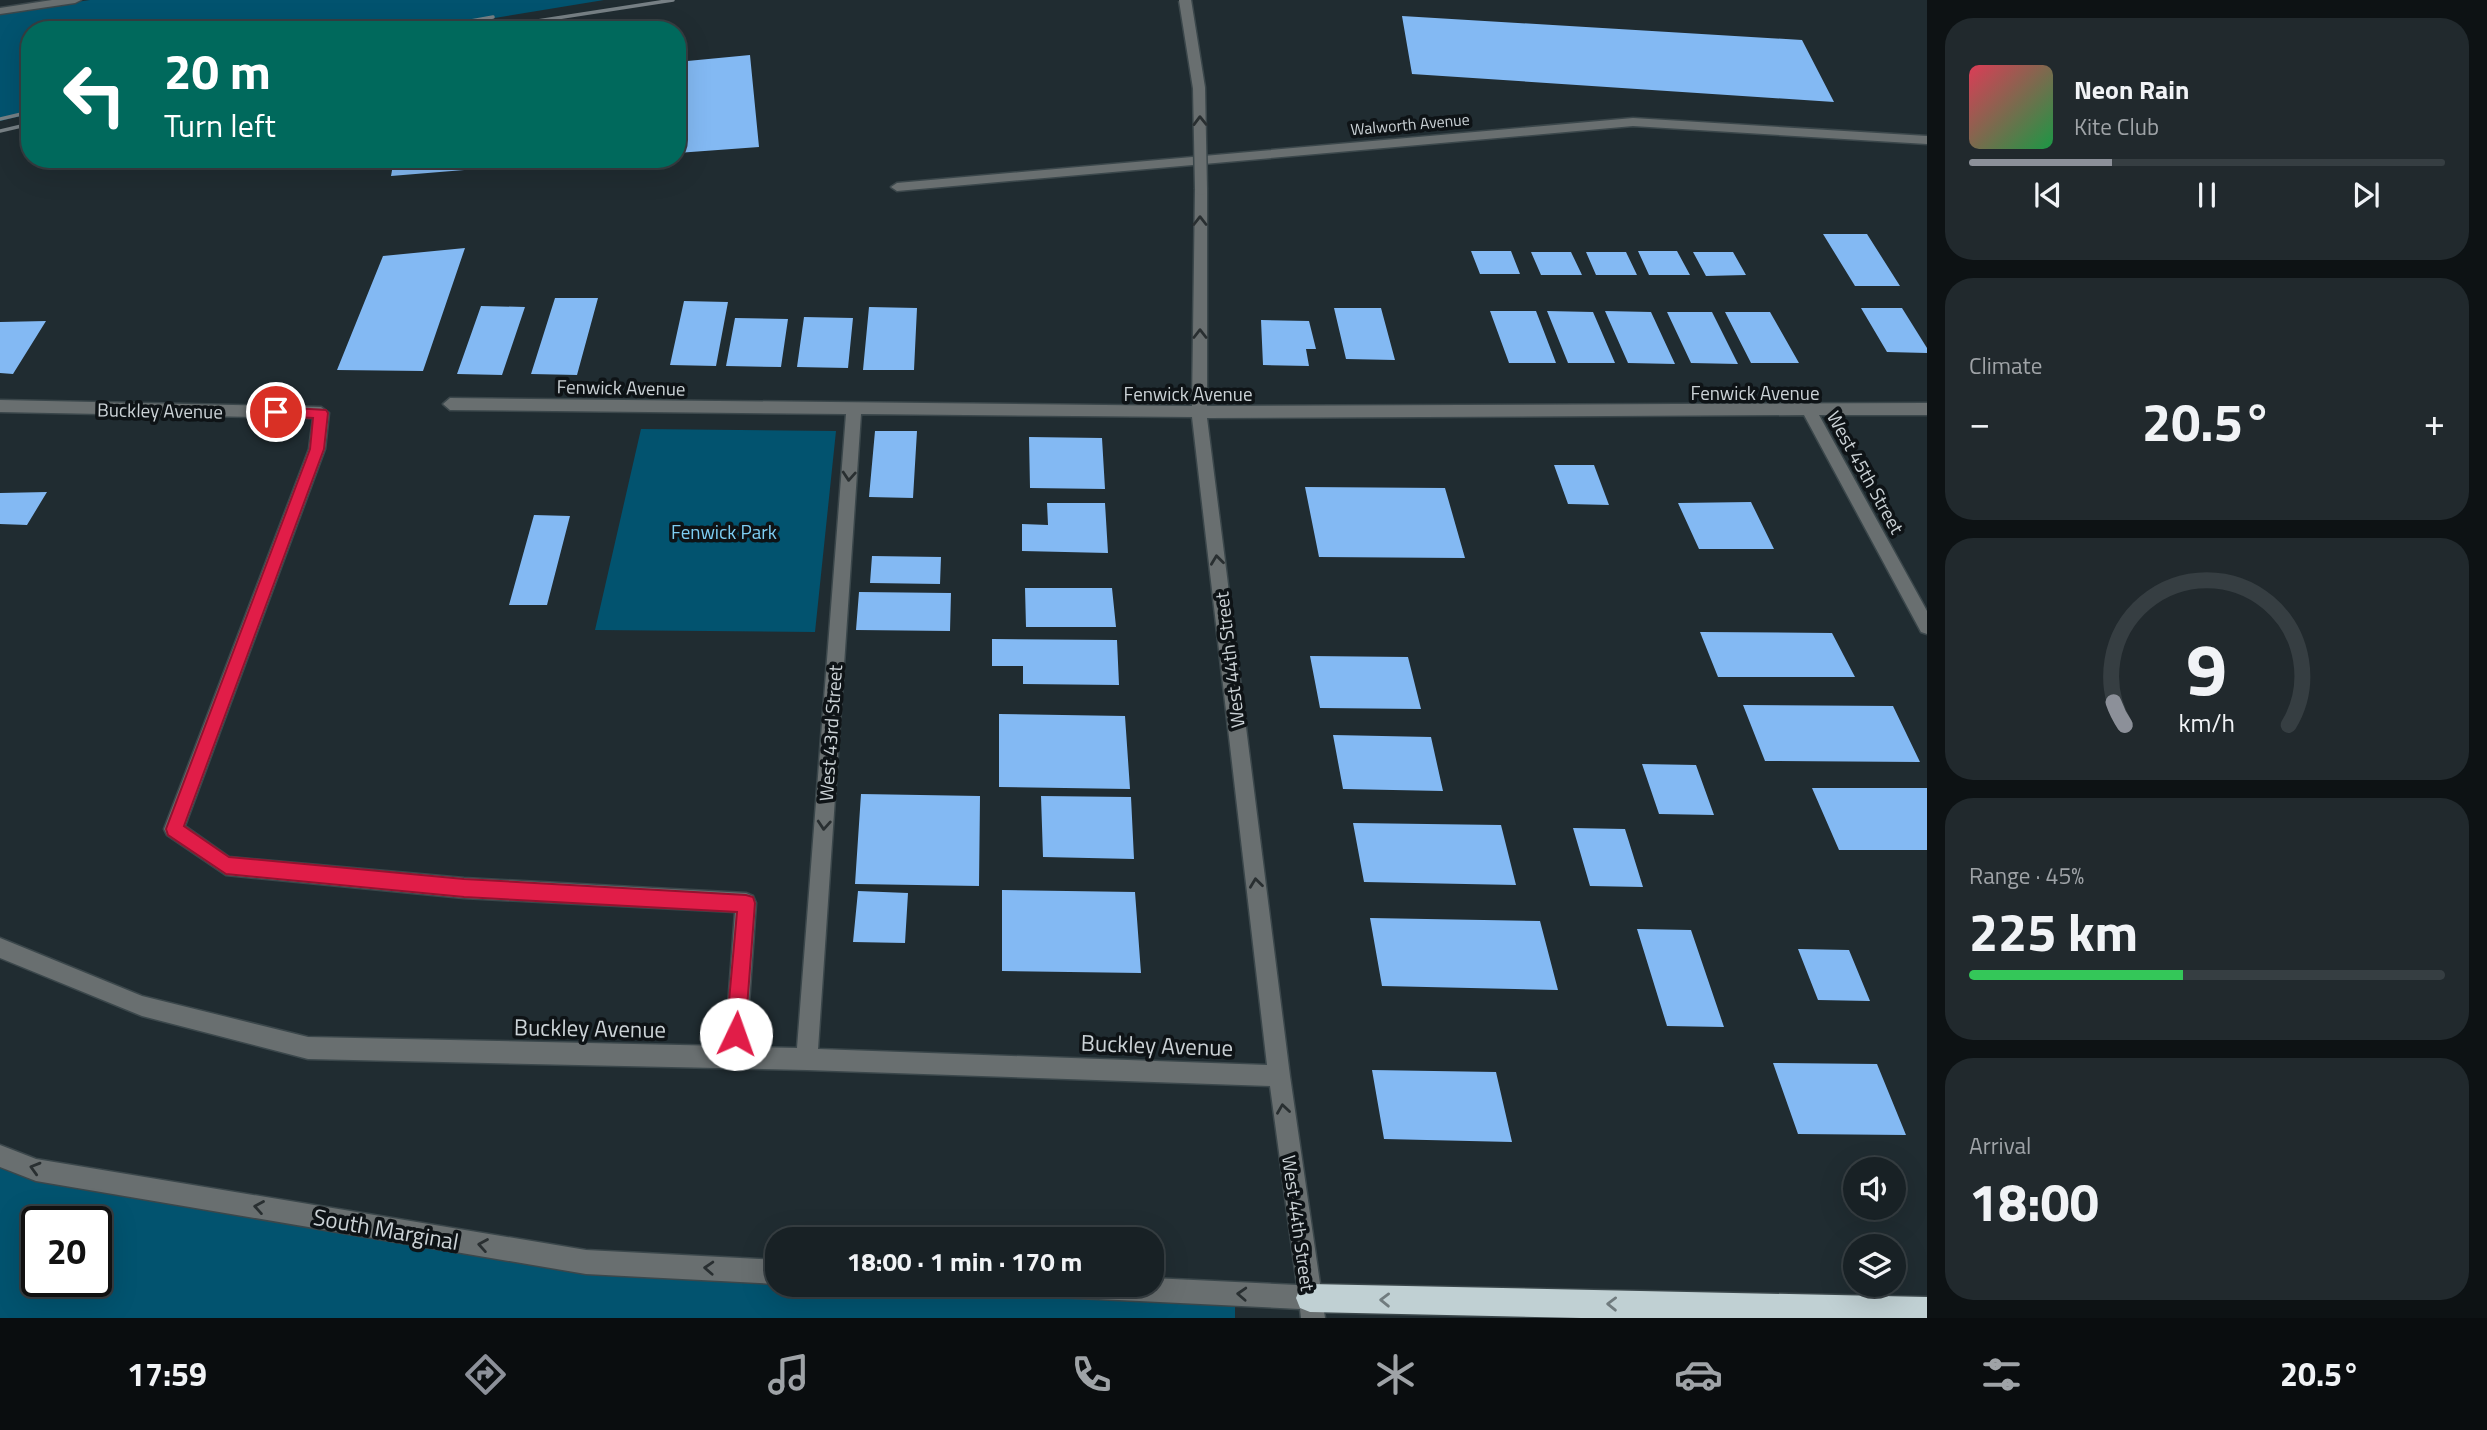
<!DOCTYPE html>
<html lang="en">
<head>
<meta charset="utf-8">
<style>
	body { margin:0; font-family:"Titillium Web",sans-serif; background:#21292d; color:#f1f3f6; height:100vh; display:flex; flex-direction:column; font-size:26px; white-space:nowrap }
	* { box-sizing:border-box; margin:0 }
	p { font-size:23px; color:#9fa3a7 }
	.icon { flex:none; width:38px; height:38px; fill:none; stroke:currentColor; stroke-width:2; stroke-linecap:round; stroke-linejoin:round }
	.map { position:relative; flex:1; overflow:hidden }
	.drawer { display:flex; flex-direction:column; gap:18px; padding:18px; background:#0d1214; width:560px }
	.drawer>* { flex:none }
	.guide { position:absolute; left:21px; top:21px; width:665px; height:147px; border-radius:28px; box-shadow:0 7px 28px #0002,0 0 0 2px #363e42; background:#00695c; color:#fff; overflow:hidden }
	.fabs { position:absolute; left:1843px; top:1157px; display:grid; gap:14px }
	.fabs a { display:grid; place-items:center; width:63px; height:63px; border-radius:50%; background:#182125; box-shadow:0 7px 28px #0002,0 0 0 2px #363e42; font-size:35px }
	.speed { position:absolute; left:21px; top:1206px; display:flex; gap:14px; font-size:35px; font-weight:700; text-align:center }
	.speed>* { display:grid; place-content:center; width:91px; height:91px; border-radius:50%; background:#182125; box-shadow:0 7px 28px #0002,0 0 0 2px #363e42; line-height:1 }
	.speed .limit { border:4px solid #111; border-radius:10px; background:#fff; color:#111 }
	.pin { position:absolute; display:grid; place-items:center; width:60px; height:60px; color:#fff; margin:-30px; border:4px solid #fff; border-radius:50%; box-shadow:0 2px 7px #0007 }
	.me { position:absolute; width:77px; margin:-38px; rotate:3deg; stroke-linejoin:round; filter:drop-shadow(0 0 5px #0008) }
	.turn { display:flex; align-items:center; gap:24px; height:147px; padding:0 28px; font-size:32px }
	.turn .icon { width:91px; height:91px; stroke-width:2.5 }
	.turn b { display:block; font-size:49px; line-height:60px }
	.big { font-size:52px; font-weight:700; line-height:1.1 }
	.drawer .card { flex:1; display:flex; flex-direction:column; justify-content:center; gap:10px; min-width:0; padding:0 24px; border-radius:28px; background:#21292d }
	.drawer .dial { align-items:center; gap:0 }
	.dial svg { height:182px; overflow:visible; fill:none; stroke:#363e42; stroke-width:7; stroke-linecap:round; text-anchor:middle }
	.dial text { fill:#f1f3f6; stroke:none }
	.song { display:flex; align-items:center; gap:21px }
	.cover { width:84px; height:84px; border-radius:10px; background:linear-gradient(135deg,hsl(350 70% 55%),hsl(140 70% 35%)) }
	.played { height:7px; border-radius:4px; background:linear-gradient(90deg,#8c9099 30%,#363e42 30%) }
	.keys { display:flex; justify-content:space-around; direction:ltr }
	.heat { display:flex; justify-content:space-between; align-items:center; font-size:38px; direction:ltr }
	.charge { height:10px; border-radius:5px; background:linear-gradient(90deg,#34c759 45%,#363e42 0) }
	.trip { position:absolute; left:765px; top:1227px; width:399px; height:70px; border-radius:28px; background:#182125; box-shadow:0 7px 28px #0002,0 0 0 2px #363e42; font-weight:700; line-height:70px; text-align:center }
	.dock { display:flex; height:112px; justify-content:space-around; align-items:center; background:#0a0d0f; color:#9fa3a7 }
	.dock .icon { width:49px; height:49px }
	.dock .current { color:#8c9099 }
	.dock b { font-size:32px; color:#f1f3f6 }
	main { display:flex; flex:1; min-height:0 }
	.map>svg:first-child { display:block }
	.green { fill:#02536f; fill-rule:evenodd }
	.building { fill:#83b9f3 }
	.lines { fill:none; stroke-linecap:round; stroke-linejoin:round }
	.minor-casing { stroke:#3b474b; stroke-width:3 }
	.highway-casing { stroke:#3b474b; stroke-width:3 }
	.minor { fill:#696f70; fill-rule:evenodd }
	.highway { fill:#c0d0d3; fill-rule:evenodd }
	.rail { stroke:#778085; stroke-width:3.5 }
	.minor-bridge-casing { stroke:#3b474b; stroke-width:15; stroke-linecap:butt }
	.minor-bridge { stroke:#696f70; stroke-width:12 }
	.oneway { stroke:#292f31 }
	.oneway2 { stroke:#707b7e }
	.route { fill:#e11d48; stroke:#92132f; stroke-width:2 }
	.labels { text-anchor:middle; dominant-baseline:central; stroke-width:7; stroke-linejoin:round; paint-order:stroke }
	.far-street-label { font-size:16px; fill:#cbd2d6; stroke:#0e1316 }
	.street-label { font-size:19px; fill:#cbd2d6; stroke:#0e1316 }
	.park-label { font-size:19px; fill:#7ecef3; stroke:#0e1316 }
	.near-street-label { font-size:23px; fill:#cbd2d6; stroke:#0e1316 }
</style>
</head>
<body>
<main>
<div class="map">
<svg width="1927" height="1318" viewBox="0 0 1927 1318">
	<rect width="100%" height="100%" fill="#202c31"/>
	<path class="green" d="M90 0H604L421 30H30V114L0 121V13Z
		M641 429 836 431 815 632 595 630Z
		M0 1156 586 1262 777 1272V1284H1037L1235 1294V1318H0ZM37 1222H96V1281H37Z"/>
	<path class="building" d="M1402 16 1802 40 1834 102 1412 74Z
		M750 55 759 147 677 153V62Z
		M394 159H576V161L391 176Z
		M1823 234H1867L1900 286H1855Z
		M465 248 423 371 337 370 383 256Z
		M1471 251H1511L1520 274H1480Z
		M1638 251H1677L1690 275H1649Z
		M1531 252H1571L1582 275H1541Z
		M1586 252H1626L1637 275H1596Z
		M1693 252H1733L1746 275 1706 276Z
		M555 298H598L577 375 531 374Z
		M684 301 728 302 716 366 670 365Z
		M481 306 525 307 502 375 457 374Z
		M869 307 917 308 914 370H863Z
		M1334 308H1381L1395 360 1346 359Z
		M1861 308H1902L1927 348V353L1887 352Z
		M1490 311H1536L1556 363H1509Z
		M1547 311 1593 312 1615 363H1568Z
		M1605 311 1651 312 1675 364 1628 363Z
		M1667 312H1712L1738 364 1691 363Z
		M1725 312H1770L1799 363H1751Z
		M804 317 853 318 848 368 797 367Z
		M735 318 788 319 781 367 726 366Z
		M1261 320 1309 321 1316 349H1306L1309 366 1263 365Z
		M46 321 13 374 0 373V322Z
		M875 431H917L913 498 869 497Z
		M1029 437 1102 438 1105 489 1030 488Z
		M1554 465H1594L1609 505 1568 504Z
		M1305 487 1445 488 1465 558 1319 557Z
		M47 492 27 525 0 524V493Z
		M1751 502 1774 549H1699L1678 503Z
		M1047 503H1105L1108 553 1022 551V524L1048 525Z
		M534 515 570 516 547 605H509Z
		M872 556 941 557 940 584 870 583Z
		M1025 588H1112L1116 627H1026Z
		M859 592 951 593 950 631 856 630Z
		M1700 632 1832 633 1855 677H1718Z
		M992 639 1117 640 1119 685 1023 684V666H992Z
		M1310 656 1408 657 1421 709 1320 708Z
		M1743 705 1893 706 1920 762 1765 761Z
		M999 714 1125 716 1130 789 999 787Z
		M1333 735 1431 737 1443 791 1343 789Z
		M1642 764 1696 765 1714 815 1659 814Z
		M1812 788H1927V850H1839Z
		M861 794 980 796 979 886 855 884Z
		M1041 796 1131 797 1134 859 1043 857Z
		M1353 823 1501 825 1516 885 1364 882Z
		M1573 828 1625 829 1643 887 1590 886Z
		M1002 890 1135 892 1141 973 1002 971Z
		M858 891 908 893 905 943 853 942Z
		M1370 918 1540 921 1558 990 1382 986Z
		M1637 929 1691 930 1724 1027 1667 1026Z
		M1798 949 1849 950 1870 1001 1818 1000Z
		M1773 1063 1877 1064 1906 1135 1798 1134Z
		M1372 1070 1496 1072 1512 1142 1384 1139Z"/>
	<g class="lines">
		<defs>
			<path id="minor" d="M52 0H81L75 3 0 14V8Z
				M1633 118 1927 136V144L1633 126 897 191 891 187 897 183Z
				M1201 185 1207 189V406L1927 403V415H1819L1927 611V634L1921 632 1804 415 1207 418 1290 1076 1325 1318H1301L1300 1309 1037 1296 1029 1292 1025 1284H1152V1278L1297 1285 1270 1086 807 1070 308 1059 142 1016 0 958V938L142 996 308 1037 725 1046 735 912 464 898 226 875 167 835 164 829 309 449 313 418 0 412V400L321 407 329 413 325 449 185 826 229 857 464 878 746 893 753 896 756 903 746 1047 797 1048 846 414 450 410 443 404 450 398 1192 406 1195 189ZM861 414 1192 417 1267 1065 818 1049Z
				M0 1145 36 1159 586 1250 777 1260V1284L586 1274 36 1181 0 1167Z"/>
			<path id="highway" d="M1310 1284 1927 1297V1318H1581L1310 1312 1300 1308 1296 1298 1300 1288Z"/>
		</defs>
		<use href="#minor" class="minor-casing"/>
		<use href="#highway" class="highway-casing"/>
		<use href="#minor" class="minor"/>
		<use href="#highway" class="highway"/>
		<path class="rail" d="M421 30 493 17
			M479 30 673 0
			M0 119 30 112
			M0 131 30 124"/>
		<defs>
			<path id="minor-bridge" d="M1185 0 1199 88 1201 189"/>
		</defs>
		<use href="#minor-bridge" class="minor-bridge-casing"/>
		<use href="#minor-bridge" class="minor-bridge"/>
	</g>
	<defs><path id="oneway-chevron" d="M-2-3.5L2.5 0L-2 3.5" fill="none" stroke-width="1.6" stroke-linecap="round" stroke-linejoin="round" transform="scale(1.75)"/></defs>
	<g class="oneway">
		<use href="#oneway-chevron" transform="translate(1200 121) rotate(-91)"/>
		<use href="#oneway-chevron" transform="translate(1200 221) rotate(-90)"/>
		<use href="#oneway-chevron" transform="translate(1200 334) rotate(-90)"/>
		<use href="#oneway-chevron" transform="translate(849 476) rotate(94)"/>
		<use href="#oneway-chevron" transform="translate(1217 560) rotate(-97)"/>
		<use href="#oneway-chevron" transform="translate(824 825) rotate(94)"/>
		<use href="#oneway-chevron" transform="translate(1256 883) rotate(-97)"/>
		<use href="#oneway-chevron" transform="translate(1283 1109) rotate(-98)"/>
		<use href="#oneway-chevron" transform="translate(35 1168) rotate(-164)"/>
		<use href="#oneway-chevron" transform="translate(259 1207) rotate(-170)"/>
		<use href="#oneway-chevron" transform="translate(483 1245) rotate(-170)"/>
		<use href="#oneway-chevron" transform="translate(709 1268) rotate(-177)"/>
		<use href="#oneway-chevron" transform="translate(1242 1294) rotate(-177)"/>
	</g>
	<g class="oneway2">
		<use href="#oneway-chevron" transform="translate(1385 1300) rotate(-179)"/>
		<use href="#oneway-chevron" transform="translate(1612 1304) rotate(-179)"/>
	</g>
	<path class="route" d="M276 407 326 410 328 413 324 449 184 826 229 857 464 879 746 895 753 897 755 903 745 1034 743 1041 736 1044 729 1041 726 1034 737 912 464 897 226 874 168 835 166 829 310 449 313 418 271 416V409Z"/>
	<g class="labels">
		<g class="far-street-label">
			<text transform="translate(1410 124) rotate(-5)">Walworth Avenue</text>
		</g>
		<g class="street-label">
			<text transform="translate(621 387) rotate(1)">Fenwick Avenue</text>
			<text x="1755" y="392">Fenwick Avenue</text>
			<text x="1188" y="393">Fenwick Avenue</text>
			<text transform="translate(160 410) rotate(1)">Buckley Avenue</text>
			<text transform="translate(1866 472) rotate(61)">West 45th Street</text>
			<text transform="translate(1229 660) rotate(-97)">West 44th Street</text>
			<text transform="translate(830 733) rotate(-86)">West 43rd Street</text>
			<text transform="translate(1299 1223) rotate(82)">West 44th Street</text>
		</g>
		<g class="park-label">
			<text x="724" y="531">Fenwick Park</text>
		</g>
		<g class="near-street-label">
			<text transform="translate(590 1028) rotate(1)">Buckley Avenue</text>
			<text transform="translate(1157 1045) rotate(2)">Buckley Avenue</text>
			<text transform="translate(386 1229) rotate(10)">South Marginal</text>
		</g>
	</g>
</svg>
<div class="fabs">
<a><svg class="icon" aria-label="sound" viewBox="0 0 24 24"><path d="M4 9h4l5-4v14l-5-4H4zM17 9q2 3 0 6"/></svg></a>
<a><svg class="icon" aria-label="layers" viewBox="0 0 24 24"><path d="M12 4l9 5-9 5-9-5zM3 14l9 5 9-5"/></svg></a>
</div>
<div class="speed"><div class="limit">20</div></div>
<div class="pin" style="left:276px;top:412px;background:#d93025"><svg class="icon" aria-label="arrive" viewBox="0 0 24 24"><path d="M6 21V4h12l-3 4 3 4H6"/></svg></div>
<svg class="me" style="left:736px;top:1034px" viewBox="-20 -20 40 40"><circle r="19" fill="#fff"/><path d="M0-13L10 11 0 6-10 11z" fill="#e11d48"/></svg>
<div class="trip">18:00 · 1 min · 170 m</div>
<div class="guide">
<div class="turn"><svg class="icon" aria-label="left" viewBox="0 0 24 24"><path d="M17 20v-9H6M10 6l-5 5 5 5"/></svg><div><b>20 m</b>Turn left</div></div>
</div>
</div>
<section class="drawer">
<div class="card">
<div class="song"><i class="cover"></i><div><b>Neon Rain</b><p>Kite Club</p></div></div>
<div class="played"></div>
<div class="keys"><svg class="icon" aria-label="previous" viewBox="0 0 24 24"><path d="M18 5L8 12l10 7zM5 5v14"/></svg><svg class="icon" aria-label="pause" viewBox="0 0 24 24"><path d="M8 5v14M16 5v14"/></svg><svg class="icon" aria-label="next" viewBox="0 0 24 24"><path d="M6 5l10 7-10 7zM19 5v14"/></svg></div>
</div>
<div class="card"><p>Climate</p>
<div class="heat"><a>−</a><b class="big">20.5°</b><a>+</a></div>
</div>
<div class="card dial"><svg viewBox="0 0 100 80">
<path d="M14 69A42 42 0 1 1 86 69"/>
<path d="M14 69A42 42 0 0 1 9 59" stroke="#8c9099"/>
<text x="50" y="56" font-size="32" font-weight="700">9</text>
<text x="50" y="72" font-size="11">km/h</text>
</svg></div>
<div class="card"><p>Range · 45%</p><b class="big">225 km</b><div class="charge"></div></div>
<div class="card"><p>Arrival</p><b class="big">18:00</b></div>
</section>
</main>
<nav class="dock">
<b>17:59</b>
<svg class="icon current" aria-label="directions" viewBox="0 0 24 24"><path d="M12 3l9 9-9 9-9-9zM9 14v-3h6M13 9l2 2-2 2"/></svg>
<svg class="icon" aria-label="music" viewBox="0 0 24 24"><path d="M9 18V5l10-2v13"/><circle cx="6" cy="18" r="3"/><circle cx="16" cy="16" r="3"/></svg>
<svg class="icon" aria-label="phone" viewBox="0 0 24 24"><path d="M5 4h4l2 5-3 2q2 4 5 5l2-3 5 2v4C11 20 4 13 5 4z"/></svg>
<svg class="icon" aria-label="climate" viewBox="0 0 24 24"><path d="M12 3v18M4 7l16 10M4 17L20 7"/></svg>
<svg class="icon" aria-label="car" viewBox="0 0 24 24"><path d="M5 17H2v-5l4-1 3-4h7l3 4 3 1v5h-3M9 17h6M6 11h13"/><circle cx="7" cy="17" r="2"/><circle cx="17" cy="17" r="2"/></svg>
<svg class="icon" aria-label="filters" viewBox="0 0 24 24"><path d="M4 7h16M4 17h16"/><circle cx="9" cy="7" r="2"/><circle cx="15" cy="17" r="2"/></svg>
<b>20.5°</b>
</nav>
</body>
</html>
